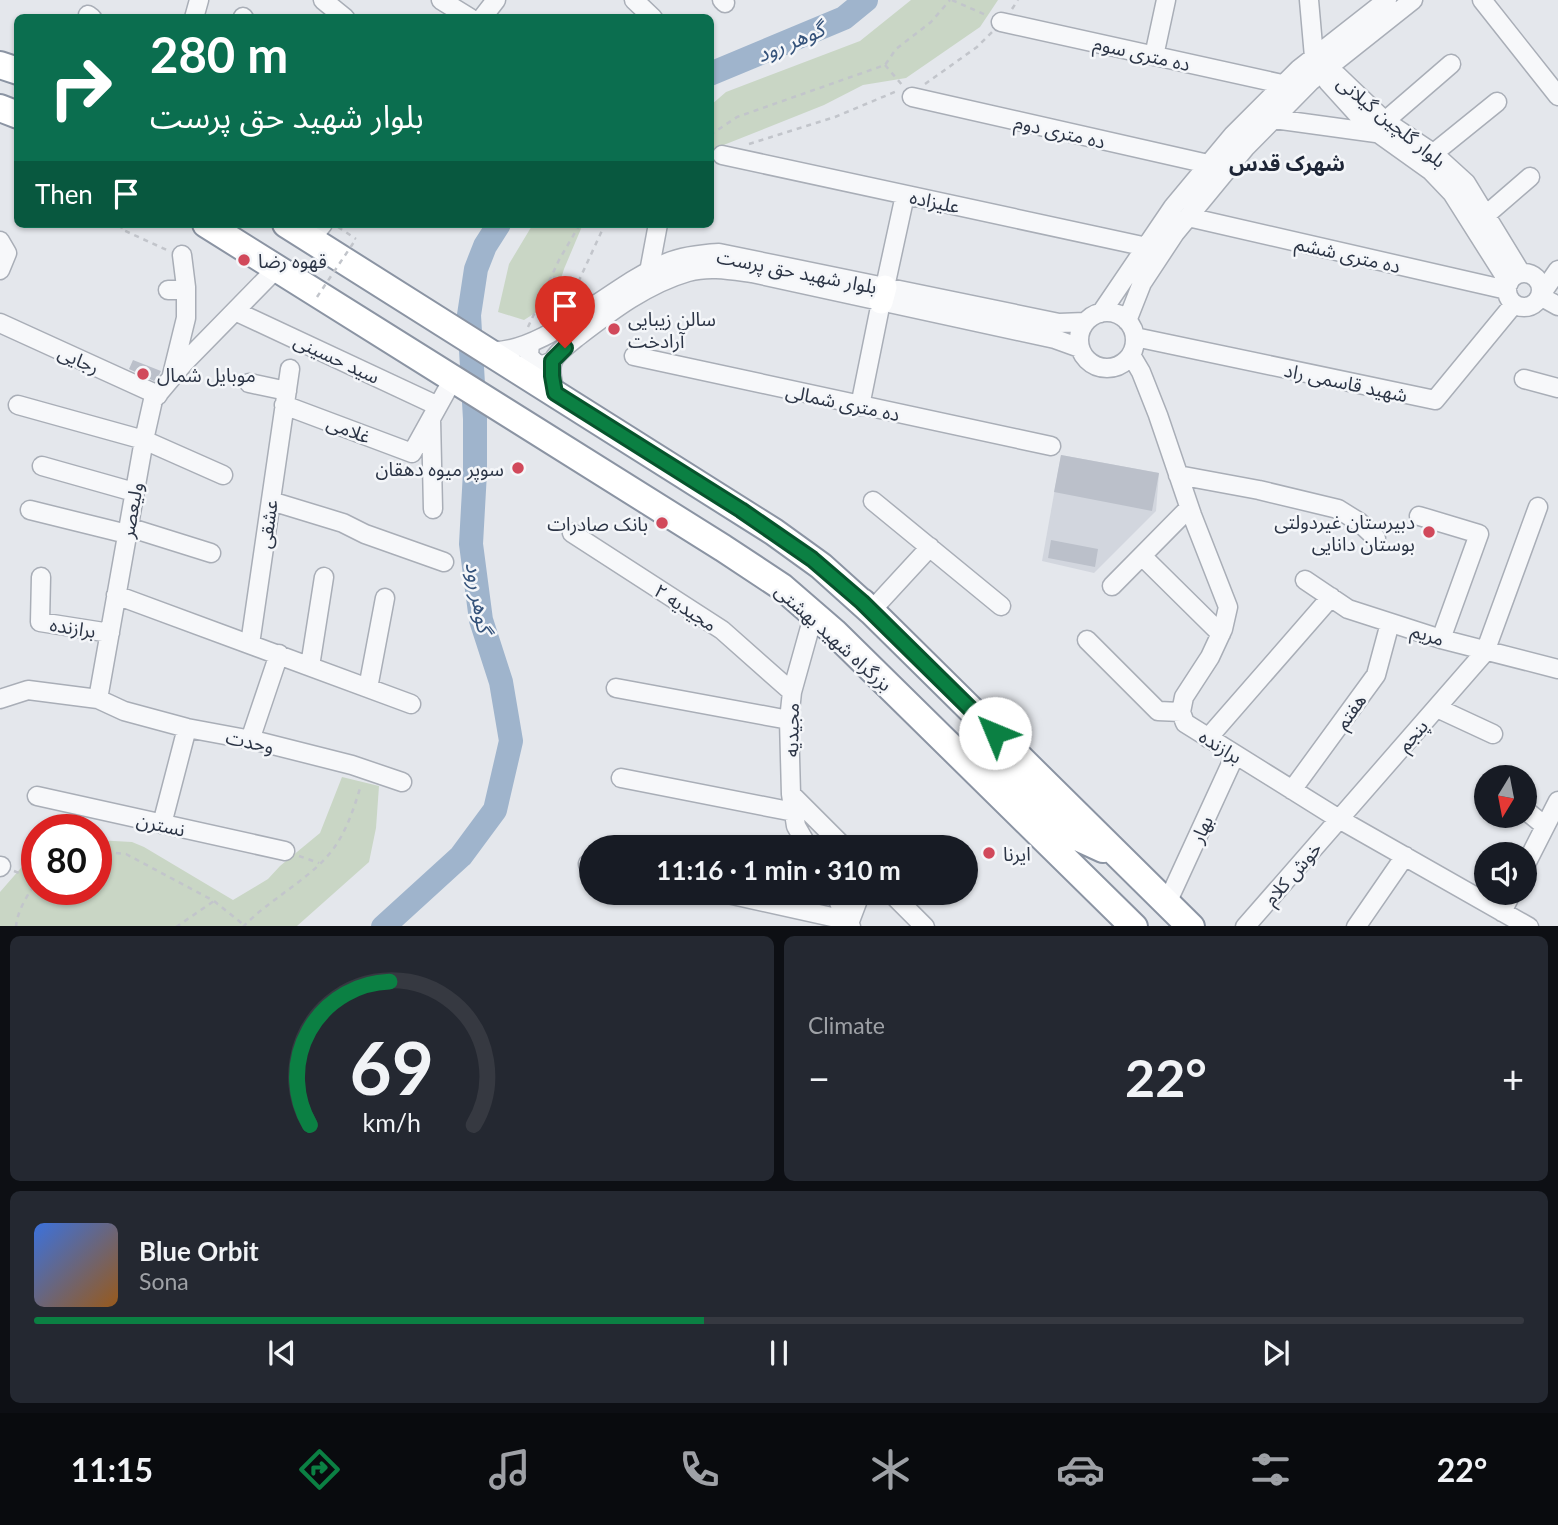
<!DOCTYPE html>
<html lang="en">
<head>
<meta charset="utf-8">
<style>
	body { margin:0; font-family:Lato,"Noto Sans Arabic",sans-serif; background:#242831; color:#f1f3f6; height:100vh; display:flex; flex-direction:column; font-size:26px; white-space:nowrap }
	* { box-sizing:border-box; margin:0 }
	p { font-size:23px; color:#9ea1a6 }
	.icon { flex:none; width:38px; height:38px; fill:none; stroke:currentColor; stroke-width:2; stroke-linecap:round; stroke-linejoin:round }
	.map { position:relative; height:926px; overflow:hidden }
	.panel { display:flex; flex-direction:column; gap:10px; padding:10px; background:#0d0f14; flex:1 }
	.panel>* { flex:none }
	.top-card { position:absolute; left:14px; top:14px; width:700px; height:214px; border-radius:10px; box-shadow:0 2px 5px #0004; background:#0b6e4f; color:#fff; overflow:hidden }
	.needle { width:46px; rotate:190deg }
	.fabs { position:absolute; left:1474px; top:765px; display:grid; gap:14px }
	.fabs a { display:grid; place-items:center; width:63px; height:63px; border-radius:50%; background:#171b24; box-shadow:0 2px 5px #0004; font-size:35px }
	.speed { position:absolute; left:21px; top:814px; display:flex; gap:14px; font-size:35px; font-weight:700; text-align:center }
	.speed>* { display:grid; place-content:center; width:91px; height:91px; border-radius:50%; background:#171b24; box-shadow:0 2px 5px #0004; line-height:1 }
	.speed .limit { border:10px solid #d22; background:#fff; color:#111 }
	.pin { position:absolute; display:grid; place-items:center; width:60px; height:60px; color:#fff; margin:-72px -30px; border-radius:50% 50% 50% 0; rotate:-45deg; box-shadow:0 0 7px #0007 }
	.pin .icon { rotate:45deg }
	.me { position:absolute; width:77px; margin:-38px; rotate:315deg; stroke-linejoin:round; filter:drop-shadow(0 0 5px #0008) }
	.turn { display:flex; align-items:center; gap:24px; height:147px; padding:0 21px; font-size:32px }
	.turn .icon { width:91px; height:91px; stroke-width:2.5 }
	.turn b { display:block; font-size:49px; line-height:60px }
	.then { display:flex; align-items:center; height:66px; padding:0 21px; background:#0003; gap:14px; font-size:26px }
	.big { font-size:52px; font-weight:700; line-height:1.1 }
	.panel .tile { flex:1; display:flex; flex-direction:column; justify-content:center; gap:10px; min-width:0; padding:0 24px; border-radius:10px; background:#242831 }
	.panel .dial { align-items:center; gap:0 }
	.dial svg { height:182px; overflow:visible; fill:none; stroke:#363941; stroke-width:7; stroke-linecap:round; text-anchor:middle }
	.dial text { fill:#f1f3f6; stroke:none }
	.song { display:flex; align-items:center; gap:21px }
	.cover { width:84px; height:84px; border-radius:10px; background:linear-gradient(135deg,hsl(220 70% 55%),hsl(30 70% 35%)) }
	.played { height:7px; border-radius:4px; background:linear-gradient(90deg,#0b8043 45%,#363941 45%) }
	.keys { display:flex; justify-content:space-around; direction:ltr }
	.heat { display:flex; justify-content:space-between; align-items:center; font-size:38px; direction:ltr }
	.panel .tiles { flex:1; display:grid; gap:10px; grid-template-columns:1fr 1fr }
	.tile:last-child { grid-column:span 2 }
	.trip { position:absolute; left:579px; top:835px; width:399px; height:70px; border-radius:35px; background:#171b24; box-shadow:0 2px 5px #0004; font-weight:700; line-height:70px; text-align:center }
	.tab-bar { display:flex; height:112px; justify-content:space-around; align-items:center; background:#090b0e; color:#9ea1a6 }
	.tab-bar .icon { width:49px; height:49px }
	.tab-bar .on { color:#0b8043 }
	.tab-bar b { font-size:32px; color:#f1f3f6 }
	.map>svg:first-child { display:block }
	.built { fill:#d2d6de }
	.green { fill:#c9d6c5 }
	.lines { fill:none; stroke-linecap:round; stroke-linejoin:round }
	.river { stroke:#9fb4cc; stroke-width:24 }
	.building { fill:#bbc0ca }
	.minor-casing { stroke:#a9aeb7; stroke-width:21 }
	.major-casing { stroke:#a3abb8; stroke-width:26 }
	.highway-casing { stroke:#8b94a3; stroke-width:30 }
	.path { stroke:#c2c5cb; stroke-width:2.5; stroke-dasharray:5 5; stroke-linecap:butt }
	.minor { stroke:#f7f8fa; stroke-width:18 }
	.major { stroke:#fff; stroke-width:23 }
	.highway { stroke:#fff; stroke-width:26 }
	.path-bridge { stroke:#c2c5cb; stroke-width:2.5; stroke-dasharray:5 5; stroke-linecap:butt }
	.route-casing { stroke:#07532c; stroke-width:18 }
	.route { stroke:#0b8043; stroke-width:12 }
	.poi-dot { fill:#d1495b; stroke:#f4f6f9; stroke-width:2.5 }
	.labels { text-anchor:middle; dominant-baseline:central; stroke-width:5; stroke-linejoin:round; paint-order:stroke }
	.street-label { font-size:19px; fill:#2b3445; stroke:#f4f6f9 }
	.poi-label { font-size:19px; fill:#2b3445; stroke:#f4f6f9; text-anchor:start }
	.water-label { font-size:21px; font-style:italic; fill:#34527a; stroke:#f4f6f9 }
	.neighbourhood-label { font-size:21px; font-weight:bold; fill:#1d2536; stroke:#f4f6f9 }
</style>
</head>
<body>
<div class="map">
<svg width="1558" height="927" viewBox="0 0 1558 927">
	<rect width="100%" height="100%" fill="#e4e7ec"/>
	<path class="built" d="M1061 455 1159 473 1156 511 1094 573 1042 561Z"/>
	<path class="green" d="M911 0H998L980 27 906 78 863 85 824 105 711 150V105L726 92 860 41Z
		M533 224H583L564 269 554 301 524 320 498 312 509 264Z
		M342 777 379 786 376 828 369 862 297 926 0 927V892L27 861 37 855V889H96V840L132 842 144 847 233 900 268 879 280 866 320 833Z"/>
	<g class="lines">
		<path class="river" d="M710 74 844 18 866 0
			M383 927 461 856 495 810 511 741 501 682 481 620 471 544 475 472V419L469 315 476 269 485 246 499 224"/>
	</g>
	<path class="building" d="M133 360 161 371 159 375 154 381 129 369Z
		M1061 455 1159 473 1152 511 1054 492Z
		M1051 540 1098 549 1095 567 1048 558Z"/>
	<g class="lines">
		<defs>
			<path id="minor" d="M323 0 345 18
				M441 0 470 18
				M634 0 653 18
				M722 0 725 3
				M1309 0 1314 57 1325 70 1338 76 1385 121 1433 153 1466 183 1521 273
				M1482 0 1558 96
				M88 15 92 18
				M243 17 244 18
				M194 18 199 0
				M482 18 496 0
				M1001 22 1282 84
				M1154 56 1166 0
				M1327 77 1328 82 1368 126 1431 171 1452 193 1509 283
				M912 97 1208 164 1214 169
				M1274 119 1376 133 1385 121 1451 64
				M722 155 1147 247
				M1424 161 1497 102
				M1486 215 1530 177
				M1188 217 1507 290
				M311 239 323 224
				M0 241 7 253 0 270
				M1558 270 1540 296 1558 306
				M649 272 658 224
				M1507 290a17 17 0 1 1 34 0a17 17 0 1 1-34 0Z
				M885 287 905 195
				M168 290H186
				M235 311 438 406
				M1079 340a28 28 0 1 1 56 0a28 28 0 1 1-56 0Z
				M1101 313 1173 207 1233 135 1299 69 1387 0
				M1127 321 1142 283 1175 233 1245 148 1311 81 1413 0
				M0 323 158 395
				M1135 337 1435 400 1514 304
				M530 343 529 355C535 365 542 367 552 361
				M489 351C544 355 613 284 666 263 683 256 701 254 719 253L1059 323 1085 322
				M1131 355 1141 372 1158 415 1192 515 1228 607 1223 629 1210 657 1184 697 1181 712 1185 723 1339 819 1529 927
				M634 356 1051 446
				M172 375 186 318V287L182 255
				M1524 379 1558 388
				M249 383 287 391
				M555 393C553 384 549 370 553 361 557 352 569 344 576 338 610 312 646 284 688 272 709 266 730 270 752 273L1055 339 1080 348
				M18 405 144 440 223 475
				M284 405 412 453 453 379
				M860 406 881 302
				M431 419 433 509
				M42 466 134 492
				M1178 475 1259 490 1338 509 1359 522 1376 538
				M271 501 343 523 365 534 444 562
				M873 501 1001 606
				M30 510 127 534
				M1419 516 1479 534 1441 639
				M128 527 211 553
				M572 533 722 630 792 692
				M1143 557 1221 634
				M41 577 40 622 110 633
				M1305 580 1348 609 1441 639 1558 669
				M1112 586 1189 508
				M116 595 411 704
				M871 611 930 547
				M1087 640 1158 711 1181 712
				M250 644 290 369
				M310 666 324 577
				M368 688 385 598
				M616 688 789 720
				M0 699 28 690 98 699 124 711 187 728 257 741 352 765 402 782
				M98 699 144 440 153 400 184 363 277 268
				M1437 708 1493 734
				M1208 738 1331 597
				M250 740 279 654
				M621 778 794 812
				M1292 790 1376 675 1390 623
				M791 794 844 847
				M37 796 285 851
				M1524 809 1545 826
				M162 824 187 728
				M808 847 796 826 791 794 789 720 792 692 814 613
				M588 864 592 865
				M0 867 1 866
				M1524 868 1558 801
				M719 892 850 921
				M834 892 851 927
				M890 892 925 927
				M1167 903 1235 755
				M1502 912 1512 892
				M850 921 861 892
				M1245 927 1485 652 1538 507
				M1356 927 1405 856"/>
			<path id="major" d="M881 302 885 287"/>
			<path id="highway" d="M0 65 18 71
				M0 108 18 115
				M206 224 723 548 782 587 834 632 1134 927
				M286 224 774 532 821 566 871 611
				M862 602 1191 927
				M963 749 1003 769 1066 832 1103 849"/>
		</defs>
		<use href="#minor" class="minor-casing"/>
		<use href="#major" class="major-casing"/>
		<use href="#highway" class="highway-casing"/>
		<path class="path" d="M952 0 988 16
			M1012 9 1018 0
			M388 18 389 16
			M885 65 903 86
			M925 84 977 47 992 32
			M710 135 737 117 885 65 896 49 931 22 950 0
			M749 144 835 117 897 91
			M123 224 121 229 169 251
			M338 227 356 239
			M553 277 576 287
			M574 301 576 287 605 224
			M528 327 559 260 580 224
			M96 851 126 854 214 901 244 925
			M299 856 319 863
			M14 871 37 880
			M16 927C17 911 28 894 37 881
			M176 927 214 901
			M243 927C270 898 315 877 336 845 348 827 355 805 361 785"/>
		<use href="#minor" class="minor"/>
		<use href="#major" class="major"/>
		<use href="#highway" class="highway"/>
		<path class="path-bridge" d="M317 297 356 239"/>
	</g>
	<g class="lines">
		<defs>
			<path id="route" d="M565 348 552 361V376L555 393 741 510 812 559 862 602 995 733"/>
		</defs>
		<use href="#route" class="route-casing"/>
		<use href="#route" class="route"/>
	</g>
	<g class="poi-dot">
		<circle cx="244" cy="260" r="7"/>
		<circle cx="614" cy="329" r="7"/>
		<circle cx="143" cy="374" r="7"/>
		<circle cx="518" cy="468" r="7"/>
		<circle cx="662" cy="523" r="7"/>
		<circle cx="1429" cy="532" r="7"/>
		<circle cx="989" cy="853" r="7"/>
	</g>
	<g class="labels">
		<g class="street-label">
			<text transform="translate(1142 53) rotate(13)">ده متری سوم</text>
			<text transform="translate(1392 121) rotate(39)">بلوار گلچین گیلانی</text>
			<text transform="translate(1060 131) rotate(13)">ده متری دوم</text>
			<text transform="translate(935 201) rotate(12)">علیزاده</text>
			<text transform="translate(1348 254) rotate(13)">ده متری ششم</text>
			<text transform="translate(797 271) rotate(11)">بلوار شهید حق پرست</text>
			<text transform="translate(337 358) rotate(25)">سید حسینی</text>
			<text transform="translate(79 359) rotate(24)">رجایی</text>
			<text transform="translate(1346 382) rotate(12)">شهید قاسمی راد</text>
			<text transform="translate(843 402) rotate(12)">ده متری شمالی</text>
			<text transform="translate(349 429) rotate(21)">غلامی</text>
			<text transform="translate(131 510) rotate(-80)">ولیعصر</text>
			<text transform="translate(267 524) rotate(-82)">عشقی</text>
			<text transform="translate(686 607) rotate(33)">مجیدیه ۲</text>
			<text transform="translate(73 627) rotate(9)">برازنده</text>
			<text transform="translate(1428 634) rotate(18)">مریم</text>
			<text transform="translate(834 637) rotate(42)">بزرگراه شهید بهشتی</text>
			<text transform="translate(1350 711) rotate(-54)">هفتم</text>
			<text transform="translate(791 730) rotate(-89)">مجیدیه</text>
			<text transform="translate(1412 735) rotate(-49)">پنجم</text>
			<text transform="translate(250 741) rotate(12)">وحدت</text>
			<text transform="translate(1221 746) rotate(32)">برازنده</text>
			<text transform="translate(161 824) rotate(13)">نسترن</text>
			<text transform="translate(1201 829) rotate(-65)">بهار</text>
			<text transform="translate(1292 873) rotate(-49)">خوش کلام</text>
		</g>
		<g class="poi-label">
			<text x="258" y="260">قهوه رضا</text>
			<text x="628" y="318">سالن زیبایی<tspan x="628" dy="22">آرادخت</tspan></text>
			<text x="157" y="374">موبایل شمال</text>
			<text x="504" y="468" text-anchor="end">سوپر میوه دهقان</text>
			<text x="1415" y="521" text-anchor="end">دبیرستان غیردولتی<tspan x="1415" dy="22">بوستان دانایی</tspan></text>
			<text x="648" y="523" text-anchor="end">بانک صادرات</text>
			<text x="1003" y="853">ایرنا</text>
		</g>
		<g class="water-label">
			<text transform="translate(790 41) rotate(-23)">گوهر رود</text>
			<text transform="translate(480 597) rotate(80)">گوهر رود</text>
		</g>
		<g class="neighbourhood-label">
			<text x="1287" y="162">شهرک قدس</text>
		</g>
	</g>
</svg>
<div class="fabs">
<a><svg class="needle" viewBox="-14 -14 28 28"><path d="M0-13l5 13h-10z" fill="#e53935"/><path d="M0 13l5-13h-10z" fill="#9ea1a6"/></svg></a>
<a><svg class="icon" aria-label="sound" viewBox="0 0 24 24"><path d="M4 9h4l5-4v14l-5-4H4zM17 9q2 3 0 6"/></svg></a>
</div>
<div class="speed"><div class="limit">80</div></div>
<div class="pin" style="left:565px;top:348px;background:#d93025"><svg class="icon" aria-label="arrive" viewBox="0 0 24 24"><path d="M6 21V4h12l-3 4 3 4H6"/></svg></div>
<svg class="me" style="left:995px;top:733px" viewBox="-20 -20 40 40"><circle r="19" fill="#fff"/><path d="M0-13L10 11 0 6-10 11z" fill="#0b8043"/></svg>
<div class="trip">11:16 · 1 min · 310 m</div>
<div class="top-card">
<div class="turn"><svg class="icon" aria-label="right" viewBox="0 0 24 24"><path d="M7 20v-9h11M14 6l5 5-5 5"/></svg><div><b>280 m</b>بلوار شهید حق پرست</div></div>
<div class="then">Then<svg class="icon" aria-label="arrive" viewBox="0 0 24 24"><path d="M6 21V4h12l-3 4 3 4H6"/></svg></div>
</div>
</div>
<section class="panel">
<div class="tiles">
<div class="tile dial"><svg viewBox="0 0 100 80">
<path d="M14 69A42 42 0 1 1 86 69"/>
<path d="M14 69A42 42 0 0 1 49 6" stroke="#0b8043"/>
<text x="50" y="56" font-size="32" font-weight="700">69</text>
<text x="50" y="72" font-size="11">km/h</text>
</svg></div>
<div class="tile"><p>Climate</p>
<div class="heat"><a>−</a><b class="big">22°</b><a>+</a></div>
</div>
<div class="tile">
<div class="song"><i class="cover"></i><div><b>Blue Orbit</b><p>Sona</p></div></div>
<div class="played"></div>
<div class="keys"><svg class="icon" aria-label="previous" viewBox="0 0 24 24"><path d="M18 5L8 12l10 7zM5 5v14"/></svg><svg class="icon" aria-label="pause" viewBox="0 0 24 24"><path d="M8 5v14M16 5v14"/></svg><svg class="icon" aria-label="next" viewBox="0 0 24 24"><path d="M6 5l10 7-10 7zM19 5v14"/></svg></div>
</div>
</div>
</section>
<nav class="tab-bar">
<b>11:15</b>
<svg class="icon on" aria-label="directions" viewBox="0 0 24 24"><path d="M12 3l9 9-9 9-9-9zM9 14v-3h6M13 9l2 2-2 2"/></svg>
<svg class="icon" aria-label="music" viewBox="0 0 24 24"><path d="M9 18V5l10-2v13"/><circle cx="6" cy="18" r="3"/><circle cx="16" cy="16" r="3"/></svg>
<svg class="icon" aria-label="phone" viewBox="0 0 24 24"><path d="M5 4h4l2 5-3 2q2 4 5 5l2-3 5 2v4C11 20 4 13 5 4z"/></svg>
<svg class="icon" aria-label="climate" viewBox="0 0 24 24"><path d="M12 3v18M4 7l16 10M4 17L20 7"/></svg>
<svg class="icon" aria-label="car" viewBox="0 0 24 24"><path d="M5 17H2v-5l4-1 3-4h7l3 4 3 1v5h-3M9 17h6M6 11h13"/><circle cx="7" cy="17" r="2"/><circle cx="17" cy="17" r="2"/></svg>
<svg class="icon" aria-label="filters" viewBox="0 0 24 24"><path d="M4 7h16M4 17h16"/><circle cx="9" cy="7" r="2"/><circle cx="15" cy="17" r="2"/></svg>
<b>22°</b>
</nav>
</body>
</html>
